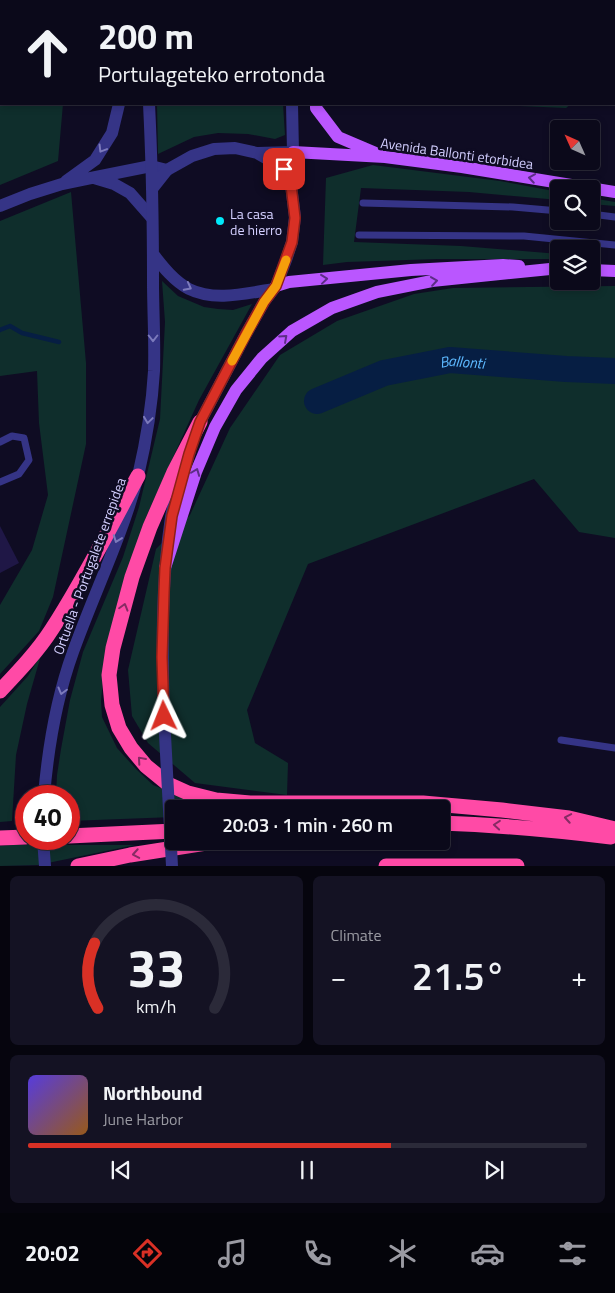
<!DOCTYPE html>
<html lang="en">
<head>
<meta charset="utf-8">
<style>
	body { margin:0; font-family:"Titillium Web",sans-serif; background:#141223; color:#f1f3f6; height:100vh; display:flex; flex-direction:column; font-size:19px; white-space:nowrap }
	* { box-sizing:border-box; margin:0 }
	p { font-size:16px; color:#9a9aa2 }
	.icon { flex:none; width:28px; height:28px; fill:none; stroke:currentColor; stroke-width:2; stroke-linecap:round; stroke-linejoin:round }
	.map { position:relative; height:866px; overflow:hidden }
	.side { display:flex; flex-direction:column; gap:10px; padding:10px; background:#06050e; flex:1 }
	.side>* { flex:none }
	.banner { position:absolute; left:0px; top:0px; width:615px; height:105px; box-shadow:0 2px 8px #0003,0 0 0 1px #2b2a39; background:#0b091a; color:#f1f3f6; overflow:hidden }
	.needle { width:32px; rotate:315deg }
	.fabs { position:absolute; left:550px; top:120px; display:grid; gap:10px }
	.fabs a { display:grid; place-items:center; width:50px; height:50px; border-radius:5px; background:#0b091a; box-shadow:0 2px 8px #0003,0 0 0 1px #2b2a39; font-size:25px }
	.speed { position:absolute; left:15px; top:785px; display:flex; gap:10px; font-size:25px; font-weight:700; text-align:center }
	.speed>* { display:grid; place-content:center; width:65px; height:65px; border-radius:50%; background:#0b091a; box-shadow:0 2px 8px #0003,0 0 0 1px #2b2a39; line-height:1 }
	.speed .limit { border:8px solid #d22; background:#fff; color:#111 }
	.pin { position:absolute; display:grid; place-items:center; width:42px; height:42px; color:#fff; margin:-21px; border-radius:10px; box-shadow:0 2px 8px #0006 }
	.me { position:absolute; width:55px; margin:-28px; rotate:358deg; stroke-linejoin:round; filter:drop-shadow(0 0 4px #0008) }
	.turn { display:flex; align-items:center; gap:18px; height:105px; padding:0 15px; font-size:22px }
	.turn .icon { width:65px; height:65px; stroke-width:2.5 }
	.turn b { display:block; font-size:35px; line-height:42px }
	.big { font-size:38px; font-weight:600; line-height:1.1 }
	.side .tile { flex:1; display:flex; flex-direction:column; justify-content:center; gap:8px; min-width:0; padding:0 18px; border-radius:8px; background:#141223 }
	.side .dial { align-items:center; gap:0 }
	.dial svg { height:130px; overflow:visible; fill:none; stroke:#2b2a39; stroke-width:7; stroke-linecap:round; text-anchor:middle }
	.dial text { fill:#f1f3f6; stroke:none }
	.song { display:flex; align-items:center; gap:15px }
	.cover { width:60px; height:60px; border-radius:8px; background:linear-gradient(135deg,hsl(250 70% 55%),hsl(30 70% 35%)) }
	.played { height:5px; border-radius:2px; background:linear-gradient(90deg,#d93025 65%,#2b2a39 65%) }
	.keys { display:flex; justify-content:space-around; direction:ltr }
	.heat { display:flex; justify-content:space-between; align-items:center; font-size:28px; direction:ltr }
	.side .tiles { flex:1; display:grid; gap:10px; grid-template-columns:1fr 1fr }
	.tile:last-child { grid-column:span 2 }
	.trip { position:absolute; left:165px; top:800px; width:285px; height:50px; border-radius:5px; background:#0b091a; box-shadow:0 2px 8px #0003,0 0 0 1px #2b2a39; font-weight:600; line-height:50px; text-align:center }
	.dock { display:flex; height:80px; justify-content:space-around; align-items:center; background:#04040a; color:#9a9aa2 }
	.dock .icon { width:35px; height:35px }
	.dock .current { color:#d93025 }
	.dock b { font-size:22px; color:#f1f3f6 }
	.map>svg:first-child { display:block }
	.green { fill:#0f2e2c }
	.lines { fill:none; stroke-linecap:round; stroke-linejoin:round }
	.stream { stroke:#061e43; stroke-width:4.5 }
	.river { stroke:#061e43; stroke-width:26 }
	.building { fill:#1f1746 }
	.service { stroke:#353486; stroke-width:7 }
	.minor { stroke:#353486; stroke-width:12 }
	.tertiary { stroke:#353486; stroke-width:12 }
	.primary { stroke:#ba56ff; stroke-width:12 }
	.motorway { stroke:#ff4aa6; stroke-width:15 }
	.tertiary-bridge { stroke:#353486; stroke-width:12 }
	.oneway { stroke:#7c7abc }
	.oneway2 { stroke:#5c2d86 }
	.oneway3 { stroke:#872b64 }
	.route-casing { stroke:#8d1f18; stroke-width:12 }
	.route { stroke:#d93025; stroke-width:9 }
	.slow { stroke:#f59e0b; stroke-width:9 }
	.poi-dot { fill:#00e9fa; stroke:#0f0c23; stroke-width:2 }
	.labels { text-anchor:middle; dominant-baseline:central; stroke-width:5; stroke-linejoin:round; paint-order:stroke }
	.street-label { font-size:14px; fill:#d3cfff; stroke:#0f0c23 }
	.poi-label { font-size:14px; fill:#d3cfff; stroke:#0f0c23; text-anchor:start }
	.water-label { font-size:15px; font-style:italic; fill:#5db9ff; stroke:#0f0c23 }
</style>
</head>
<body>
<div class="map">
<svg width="615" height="866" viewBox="0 0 615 866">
	<rect width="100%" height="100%" fill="#0f0c23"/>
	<path class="green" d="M0 0H71V1H1V104H63L58 161 0 185Z
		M154 0H279V1H155Z
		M313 0H558V1H313Z
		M157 104H283L285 135 275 139 248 134 218 133 194 137 158 154Z
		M469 104H571L566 108Z
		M373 165 500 181 559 192V200L469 192 361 188 354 242 461 246 559 254V259H437L347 262 323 265 326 178Z
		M71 192 86 363V444L53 597 39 631 0 674V605L32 550 48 495 39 423 37 371 0 376V221Z
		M591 198 615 202V206L591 204Z
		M162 281 178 296 204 307 218 309 233 310 252 304 199 400 146 517 116 611 104 669 101 701 102 717 117 748 136 769 153 785 203 805 238 809H174V817L69 821V796H56L57 775 61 749 70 700 83 652 123 557 139 507 160 419 165 322Z
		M615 286V538L579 532 534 479 308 564 247 710 255 743 288 763 287 795 195 783 148 743 132 716 128 670 156 549 190 515 230 428 280 355 337 321 414 294 453 288Z
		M41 655 27 704 16 755 12 821 0 822V707L28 676Z
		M13 845H135L38 865 0 866V846Z"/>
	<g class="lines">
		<path class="stream" d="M0 330 10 326 22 333 59 342"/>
		<path class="river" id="s1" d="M317 401 384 373 450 360 566 369 615 371"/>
	</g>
	<path class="building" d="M0 526 19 563 0 573Z"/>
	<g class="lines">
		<path class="service" d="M363 203 513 207 559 211
			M591 214 615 217
			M359 235 524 236 615 245
			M0 442 12 436 24 438 29 460 19 474 0 482
			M561 740 615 748"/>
		<path class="minor" d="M586 0V1
			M132 1V0
			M614 9H615
			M94 178 114 184 130 193 152 218
			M66 181 95 160 112 133 119 104
			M0 206 30 194 62 184 91 178 151 166 167 170"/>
		<path class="tertiary" d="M145 0V1
			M258 153 293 152
			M290 177 293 152 292 104
			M152 189 167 170 192 156 214 149 235 148 257 153 285 169 290 177 295 217 292 242 286 260 276 286 264 302 246 334 200 422 197 430
			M153 254C163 267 174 281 189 289 215 302 247 293 274 289
			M164 716C162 650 161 583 171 517 175 495 183 472 190 451
			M44 796C48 748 56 699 73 652 94 593 122 537 138 476 146 442 152 406 154 371 155 341 153 311 153 281 153 222 152 163 149 104
			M43 839 45 866"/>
		<path class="primary" d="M296 0 297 1
			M316 104V108L338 137 378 154
			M293 152 385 157 462 167 615 192
			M591 270 615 271
			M276 286 289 282 411 270 503 265 519 266
			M165 568 196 472 215 427 236 390 262 358 292 331 332 308 377 292 432 281 550 269"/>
		<path class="motorway" d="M200 422 174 472 150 527 132 577 113 648 109 675 112 705 119 728 131 748 146 766 168 784 188 793 216 800 250 803H423L502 810 569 818 615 829
			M0 691C18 672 38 651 52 629 84 580 110 527 138 476
			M441 823C498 825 554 830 611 837
			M69 836 174 831
			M0 838 26 837
			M78 866 130 855 219 841
			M386 866H517"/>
		<path class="tertiary-bridge" d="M164 716 172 866"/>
	</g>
	<defs><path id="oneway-chevron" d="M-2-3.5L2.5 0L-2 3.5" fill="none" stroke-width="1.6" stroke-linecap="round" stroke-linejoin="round" transform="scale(1.25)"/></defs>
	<g class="oneway">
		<use href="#oneway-chevron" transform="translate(102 149) rotate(121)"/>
		<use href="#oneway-chevron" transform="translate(188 287) rotate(28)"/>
		<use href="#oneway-chevron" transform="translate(153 338) rotate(90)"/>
		<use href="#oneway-chevron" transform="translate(148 420) rotate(98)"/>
		<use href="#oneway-chevron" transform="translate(117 539) rotate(110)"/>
		<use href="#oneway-chevron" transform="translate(62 691) rotate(105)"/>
	</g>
	<g class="oneway2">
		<use href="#oneway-chevron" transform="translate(532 178) rotate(-171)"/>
		<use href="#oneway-chevron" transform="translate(324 279) rotate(-6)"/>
		<use href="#oneway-chevron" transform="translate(434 281) rotate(-8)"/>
		<use href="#oneway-chevron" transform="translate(284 338) rotate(-42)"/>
		<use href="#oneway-chevron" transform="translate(196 472) rotate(-69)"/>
	</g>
	<g class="oneway3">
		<use href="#oneway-chevron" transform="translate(124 607) rotate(-74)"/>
		<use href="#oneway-chevron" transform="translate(141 760) rotate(-131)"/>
		<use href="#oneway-chevron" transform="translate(568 818) rotate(-170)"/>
		<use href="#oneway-chevron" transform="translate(497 825) rotate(-175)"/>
		<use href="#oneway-chevron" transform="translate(136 854) rotate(170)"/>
	</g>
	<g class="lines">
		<defs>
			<path id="route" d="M164 716 162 657 164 592 165 568 172 516 189 454 200 422 246 334 264 302 276 286 292 242 295 218 290 177 284 169"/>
		</defs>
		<use href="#route" class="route-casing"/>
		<use href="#route" class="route"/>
		<path class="slow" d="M232 361 264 302 276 286 286 260"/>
	</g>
	<circle class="poi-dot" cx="220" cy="221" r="5"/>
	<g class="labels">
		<g class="street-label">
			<text transform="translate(457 153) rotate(8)">Avenida Ballonti etorbidea</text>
			<text transform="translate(89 566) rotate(-70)">Ortuella - Portugalete errepidea</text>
		</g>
		<g class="poi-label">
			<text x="230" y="213">La casa<tspan x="230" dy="16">de hierro</tspan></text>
		</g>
		<g class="water-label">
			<text stroke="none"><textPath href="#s1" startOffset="152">Ballonti</textPath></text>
		</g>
	</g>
</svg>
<div class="fabs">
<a><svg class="needle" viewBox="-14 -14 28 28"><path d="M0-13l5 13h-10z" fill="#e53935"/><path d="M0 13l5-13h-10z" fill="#9a9aa2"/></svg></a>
<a><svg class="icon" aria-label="search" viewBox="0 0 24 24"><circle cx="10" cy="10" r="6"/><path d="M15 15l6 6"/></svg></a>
<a><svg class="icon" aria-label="layers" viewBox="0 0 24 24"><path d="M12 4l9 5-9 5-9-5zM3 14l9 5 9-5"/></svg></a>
</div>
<div class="speed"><div class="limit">40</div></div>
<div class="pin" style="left:284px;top:169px;background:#d93025"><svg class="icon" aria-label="arrive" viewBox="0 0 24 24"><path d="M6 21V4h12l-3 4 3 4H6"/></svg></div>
<svg class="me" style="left:164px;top:716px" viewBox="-20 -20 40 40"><path d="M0-17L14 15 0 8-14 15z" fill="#d93025" stroke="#fff" stroke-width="4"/></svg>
<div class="trip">20:03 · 1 min · 260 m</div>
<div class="banner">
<div class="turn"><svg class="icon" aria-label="ahead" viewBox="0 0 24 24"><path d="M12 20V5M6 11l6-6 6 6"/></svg><div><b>200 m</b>Portulageteko errotonda</div></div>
</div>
</div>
<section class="side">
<div class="tiles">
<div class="tile dial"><svg viewBox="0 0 100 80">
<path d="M14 69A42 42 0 1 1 86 69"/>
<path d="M14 69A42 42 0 0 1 12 29" stroke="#d93025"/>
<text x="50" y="56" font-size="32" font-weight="700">33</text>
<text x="50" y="72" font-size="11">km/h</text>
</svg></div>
<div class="tile"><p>Climate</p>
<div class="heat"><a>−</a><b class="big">21.5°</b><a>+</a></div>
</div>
<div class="tile">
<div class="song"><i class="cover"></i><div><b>Northbound</b><p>June Harbor</p></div></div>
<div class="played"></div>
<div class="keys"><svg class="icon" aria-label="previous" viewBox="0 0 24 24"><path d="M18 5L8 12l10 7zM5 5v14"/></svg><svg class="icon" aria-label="pause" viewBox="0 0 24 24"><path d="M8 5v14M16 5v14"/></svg><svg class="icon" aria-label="next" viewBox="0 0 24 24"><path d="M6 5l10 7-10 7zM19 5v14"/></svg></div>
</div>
</div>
</section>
<nav class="dock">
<b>20:02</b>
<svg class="icon current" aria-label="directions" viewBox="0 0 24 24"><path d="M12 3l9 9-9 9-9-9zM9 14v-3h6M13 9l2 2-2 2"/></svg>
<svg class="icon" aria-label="music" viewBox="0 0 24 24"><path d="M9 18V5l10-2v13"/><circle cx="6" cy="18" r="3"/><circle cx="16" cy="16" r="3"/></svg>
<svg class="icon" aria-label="phone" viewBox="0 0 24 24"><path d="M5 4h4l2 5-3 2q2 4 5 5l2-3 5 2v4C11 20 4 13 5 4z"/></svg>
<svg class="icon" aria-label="climate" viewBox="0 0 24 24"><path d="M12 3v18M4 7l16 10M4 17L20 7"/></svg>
<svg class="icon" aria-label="car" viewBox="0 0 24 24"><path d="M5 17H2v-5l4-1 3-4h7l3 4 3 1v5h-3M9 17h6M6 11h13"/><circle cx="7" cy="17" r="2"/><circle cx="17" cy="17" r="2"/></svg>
<svg class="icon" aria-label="filters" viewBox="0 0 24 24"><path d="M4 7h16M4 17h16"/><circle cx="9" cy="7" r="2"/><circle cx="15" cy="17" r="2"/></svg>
</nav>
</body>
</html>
